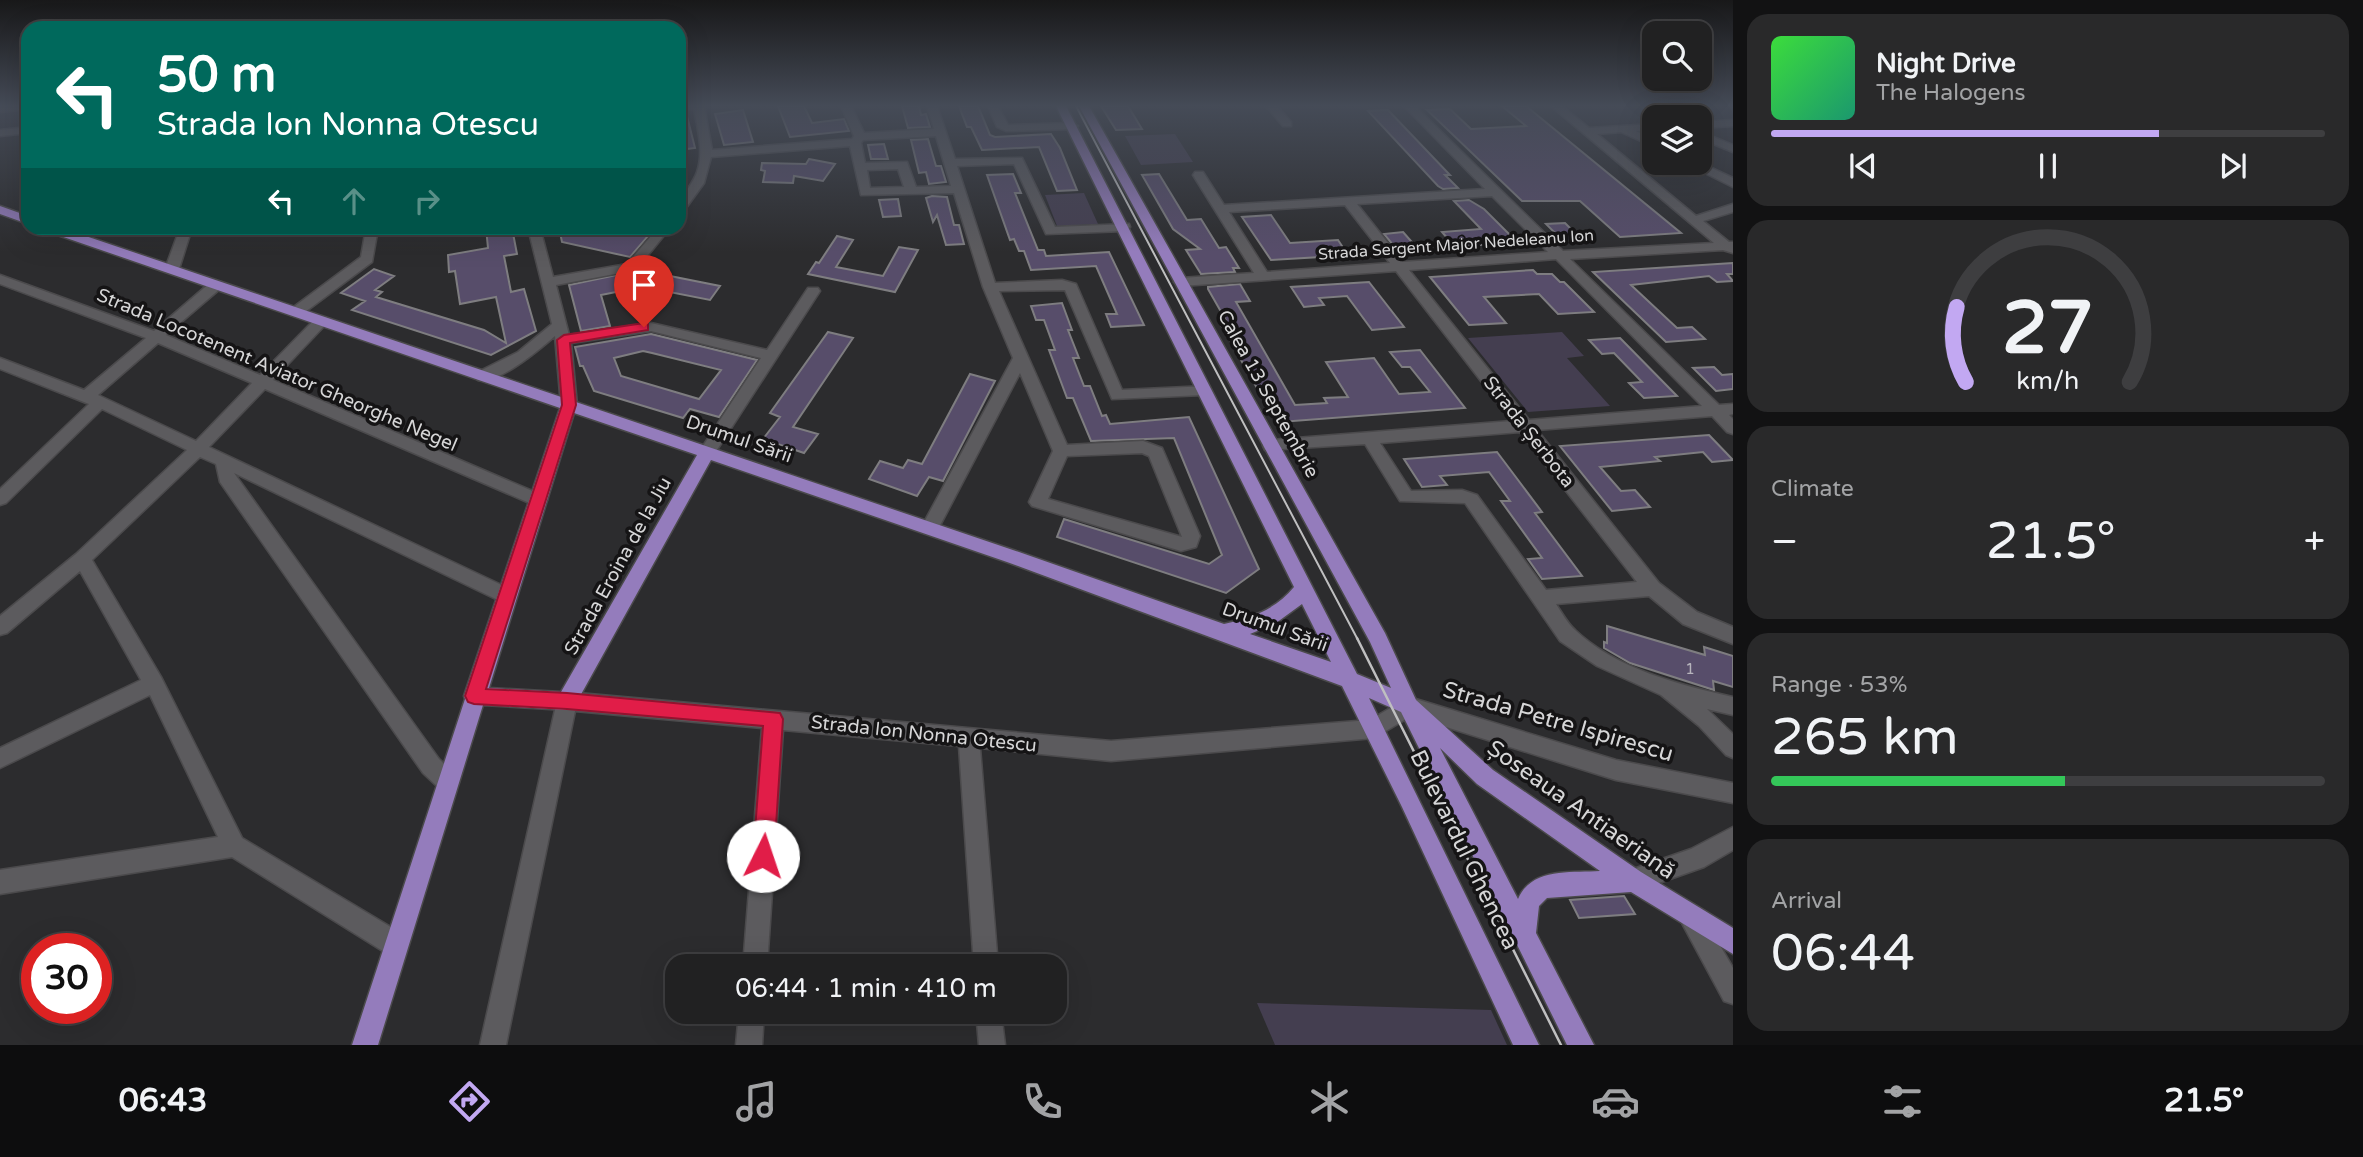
<!DOCTYPE html>
<html lang="en">
<head>
<meta charset="utf-8">
<style>
	body { margin:0; font-family:"Varela Round",sans-serif; background:#29292a; color:#f1f3f6; height:100vh; display:flex; flex-direction:column; font-size:26px; white-space:nowrap }
	* { box-sizing:border-box; margin:0 }
	p { font-size:23px; color:#a2a3a5 }
	.icon { flex:none; width:38px; height:38px; fill:none; stroke:currentColor; stroke-width:2; stroke-linecap:round; stroke-linejoin:round }
	.map { position:relative; flex:1; overflow:hidden }
	.panel { display:flex; flex-direction:column; gap:14px; padding:14px; background:#121213; width:630px }
	.panel>* { flex:none }
	.guide { position:absolute; left:21px; top:21px; width:665px; height:214px; border-radius:21px; box-shadow:0 7px 28px #0002,0 0 0 2px #3e3e40; background:#00695c; color:#fff; overflow:hidden }
	.controls { position:absolute; left:1642px; top:21px; display:grid; gap:14px }
	.controls a { display:grid; place-items:center; width:70px; height:70px; border-radius:14px; background:#212122; box-shadow:0 7px 28px #0002,0 0 0 2px #3e3e40; font-size:35px }
	.speed { position:absolute; left:21px; top:933px; display:flex; gap:14px; font-size:35px; font-weight:700; text-align:center }
	.speed>* { display:grid; place-content:center; width:91px; height:91px; border-radius:50%; background:#212122; box-shadow:0 7px 28px #0002,0 0 0 2px #3e3e40; line-height:1 }
	.speed .limit { border:10px solid #d22; background:#fff; color:#111 }
	.pin { position:absolute; display:grid; place-items:center; width:60px; height:60px; color:#fff; margin:-72px -30px; border-radius:50% 50% 50% 0; rotate:-45deg; box-shadow:0 0 7px #0007 }
	.pin .icon { rotate:45deg }
	.me { position:absolute; width:77px; margin:-38px; rotate:4deg; stroke-linejoin:round; filter:drop-shadow(0 0 5px #0008) }
	.turn { display:flex; align-items:center; gap:24px; height:147px; padding:0 21px; font-size:32px }
	.turn .icon { width:91px; height:91px; stroke-width:2.5 }
	.turn b { display:block; font-size:49px; line-height:60px }
	.lanes { display:flex; align-items:center; height:66px; padding:0 21px; background:#0003; justify-content:center; gap:35px; direction:ltr }
	.lanes .off { opacity:.35 }
	.big { font-size:52px; font-weight:600; line-height:1.1 }
	.panel .card { flex:1; display:flex; flex-direction:column; justify-content:center; gap:10px; min-width:0; padding:0 24px; border-radius:21px; background:#29292a }
	.panel .dial { align-items:center; gap:0 }
	.dial svg { height:182px; overflow:visible; fill:none; stroke:#3e3e40; stroke-width:7; stroke-linecap:round; text-anchor:middle }
	.dial text { fill:#f1f3f6; stroke:none }
	.song { display:flex; align-items:center; gap:21px }
	.cover { width:84px; height:84px; border-radius:10px; background:linear-gradient(135deg,hsl(120 70% 55%),hsl(160 70% 35%)) }
	.played { height:7px; border-radius:4px; background:linear-gradient(90deg,#c2a8f2 70%,#3e3e40 70%) }
	.keys { display:flex; justify-content:space-around; direction:ltr }
	.heat { display:flex; justify-content:space-between; align-items:center; font-size:38px; direction:ltr }
	.charge { height:10px; border-radius:5px; background:linear-gradient(90deg,#34c759 53%,#3e3e40 0) }
	.trip { position:absolute; left:665px; top:954px; width:402px; height:70px; border-radius:21px; background:#212122; box-shadow:0 7px 28px #0002,0 0 0 2px #3e3e40; font-weight:600; line-height:70px; text-align:center }
	.dock { display:flex; height:112px; justify-content:space-around; align-items:center; background:#0d0d0e; color:#a2a3a5 }
	.dock .icon { width:49px; height:49px }
	.dock .selected { color:#c2a8f2 }
	.dock b { font-size:32px; color:#f1f3f6 }
	main { display:flex; flex:1; min-height:0 }
	.map>svg:first-child { display:block }
	.green { fill:#443e50 }
	.building { fill:#574d6a; stroke:#7e7d80; stroke-width:2; fill-rule:evenodd }
	.lines { fill:none; stroke-linecap:round; stroke-linejoin:round }
	.minor-casing { stroke:#4b4a4c; stroke-width:3 }
	.major-casing { stroke:#4b4a4c; stroke-width:3 }
	.minor { fill:#5c5b5e; fill-rule:evenodd }
	.major { fill:#947cbc; fill-rule:evenodd }
	.tram-far1 { stroke:#bfbfc0; stroke-width:2 }
	.tram { stroke:#bfbfc0; stroke-width:2.5 }
	.route { fill:#e11d48; stroke:#92132f; stroke-width:2 }
	.labels { text-anchor:middle; dominant-baseline:central; stroke-width:7; stroke-linejoin:round; paint-order:stroke }
	.far-street-label { font-size:16px; fill:#d6d6d7; stroke:#151415 }
	.number-label { font-size:16px; fill:#b6b4bc }
	.street-label { font-size:19px; fill:#d6d6d7; stroke:#151415 }
	.near-street-label { font-size:23px; fill:#d6d6d7; stroke:#151415 }
</style>
</head>
<body>
<main>
<div class="map">
<svg width="1733" height="1045" viewBox="0 0 1733 1045">
	<rect width="100%" height="100%" fill="#2c2c2e"/>
	<path class="green" d="M1175 134 1193 162 1141 165 1125 136Z
		M1084 193 1098 224 1057 226 1045 195Z
		M1562 332 1584 356 1567 358 1610 406 1528 412 1468 338Z
		M1257 1003 1491 1010 1507 1045H1275Z"/>
	<path class="building" d="M778 106H804L812 123 844 119 849 131 790 137Z
		M902 106H919L921 115 926 114 930 127 908 128Z
		M959 106H978L990 135 995 137 1051 134 1060 148 1077 190 1057 191 1039 147 982 150 971 127H967Z
		M1101 106H1128L1142 129 1116 130Z
		M1502 106H1526L1681 233 1620 237 1580 201H1522L1427 110 1450 109 1471 129 1526 126Z
		M743 110 753 142 724 145 715 114Z
		M1388 110 1450 175H1445L1458 188 1443 189 1438 186 1368 111Z
		M686 112 695 148 679 150V113Z
		M928 139 936 166H941L946 182 929 184 926 172 919 173 911 140Z
		M884 144 888 159H871L868 145Z
		M809 159 835 164 823 181 794 176 793 183 763 182 765 171 761 170 762 163 806 164Z
		M1013 174 1021 193H1015L1038 250H1044L1046 256 1109 252 1144 325 1111 327 1106 314H1117L1096 266 1031 270 1024 251H1019L1014 239 1010 240 987 175Z
		M1159 174 1187 220 1201 219 1219 248 1226 247 1239 268H1233L1235 272 1201 274 1186 250 1200 249 1173 229 1142 175Z
		M932 196 947 197 954 225H959L964 244 946 245 937 215 933 222 926 198Z
		M898 199 901 216 883 217 879 200Z
		M1469 200 1484 209 1517 242 1455 247 1442 232 1481 229 1454 201Z
		M1271 215 1290 243 1338 240 1346 252H1335L1337 256 1271 260 1242 217Z
		M1565 223 1582 240 1563 241 1546 224Z
		M486 228H512L517 254 504 256 511 292 524 289 536 331 491 355 352 310 365 301 341 293 374 269 394 276 375 290 382 292 376 297 484 330 506 343 496 297 460 304 455 271 449 272 448 255 488 248Z
		M559 228H655L630 257 562 242Z
		M1403 232 1418 249 1398 251 1384 234Z
		M837 236 853 240 836 267 883 276 899 247 918 250 895 292 808 274 816 262 819 263Z
		M1733 263V274H1727L1733 281 1717 282 1709 276 1631 285 1677 328 1692 327 1705 339 1666 342 1593 272Z
		M640 270 720 286 710 300 624 283 626 290 601 295 610 326 581 331 569 285Z
		M1533 270 1537 274H1552L1560 282H1564L1594 312 1558 314 1539 294 1484 297 1506 323 1469 325 1430 277Z
		M1369 282 1404 327 1372 330 1347 296 1319 298 1324 305 1304 307 1291 287Z
		M1240 284 1250 301 1236 302 1295 405 1327 403 1324 398 1348 397 1326 362 1374 358 1399 394 1430 392 1410 367H1402L1390 352 1420 350 1465 408 1280 422 1261 388H1257L1221 325 1228 324 1208 289V287Z
		M1062 303 1072 330H1068L1079 358H1073L1084 386H1090L1102 416 1106 415 1110 424 1189 417 1259 569 1226 593 1057 537 1064 519 1209 564 1222 555 1174 438 1091 441 1073 398H1067L1049 350H1055L1044 320H1036L1031 306Z
		M828 332 853 338 793 427 818 434 804 453 763 439 780 417 770 413Z
		M651 334 757 360 719 417 690 409 683 418 594 391 583 366H580L575 347ZM643 351 652 353 721 370 699 399 621 376 614 358Z
		M1620 338 1677 396 1644 398 1629 383 1642 382 1614 353 1602 354 1589 340Z
		M1714 367 1722 375 1733 374V389L1716 391 1693 368Z
		M970 374 995 381 943 481 929 477 917 496 869 479 880 461 903 468 908 460 922 464Z
		M1709 435 1733 460 1712 462 1703 452 1655 457 1660 461 1600 467 1621 491 1635 490 1650 507 1612 511 1560 446Z
		M1497 452 1542 512 1535 513 1582 576 1542 579 1528 559 1542 558 1501 501H1510L1489 472 1440 476 1447 485 1422 487 1404 459Z
		M1607 626 1705 655 1704 647 1733 656V687L1713 681 1714 690 1630 663 1604 648V642L1607 643Z
		M1624 896 1635 914 1579 918 1570 900Z"/>
	<g class="lines">
		<defs>
			<path id="minor" d="M0 106H28V109L0 112Z
				M679 106H704L712 150 852 139 854 136 841 106H851L864 133 934 129 927 106H937L955 159 1022 158 1055 227 1129 224 1130 227 1124 231 1046 234 1014 164 957 166 995 283 1062 280 1076 284 1122 390 1208 386 1211 390 1208 394 1203 395 1112 399 1065 290 999 291 1067 445 1143 441 1162 448 1200 536 1196 547 1181 551 1032 506 1029 502 1053 451 1020 373 936 533H924L921 528 1013 358 983 287 954 193 861 195 850 146 711 157 704 183 683 212 679 213C679 196 691 188 697 172 704 152 698 130 694 109L679 110ZM936 136 951 186 916 187 907 162 865 163 861 143 863 140ZM898 169 904 187 870 188 867 170ZM1142 453 1149 456 1182 537 1048 499 1067 456Z
				M988 106H998L1008 125 1072 123 1078 126 1072 129 1006 131 997 127Z
				M1266 106H1277L1291 122V126H1283Z
				M1404 106H1415L1563 251 1714 243 1551 106H1562L1589 128 1654 124V130L1636 131 1654 140V147L1621 132 1597 134 1696 216 1733 204V212L1703 221 1729 242H1733V253L1723 250 1570 259 1719 405 1733 404V414L1729 415 1733 419V434L1727 432 1712 416 1537 430 1659 583 1697 612 1733 627V644L1683 624 1649 596 1556 604C1562 613 1567 623 1575 630 1616 669 1680 685 1733 697V715L1707 709 1733 734V758L1726 755 1699 726 1661 695 1597 666 1560 641 1465 503 1400 501 1365 444 1265 450 1263 446 1265 442 1271 440 1512 421 1396 271 1181 286 1174 282 1181 278 1254 273 1193 175 1195 172H1203L1224 205 1485 189ZM1492 196 1548 252 1403 262 1357 204ZM1345 205 1390 263 1267 272 1229 212ZM1556 259 1702 406 1529 420 1409 270ZM1520 432 1637 582 1546 590 1477 495 1462 490 1411 491 1380 443Z
				M1733 120V126L1699 128V122Z
				M28 127V133L0 136V130Z
				M1699 131 1733 145V152L1699 138Z
				M1699 162 1733 178V187L1685 163Z
				M180 228H192L179 269 172 273 165 269Z
				M366 228H378L372 262 301 315H291V309L361 257Z
				M528 228H540L553 277 627 264 658 228H670L636 270 556 285 569 335 651 323 767 350 808 288H818L820 291 713 456 707 458 699 452 761 358 651 331 571 343 577 405 569 410 561 405 555 336C540 349 498 385 478 380L475 376 478 372 518 352 552 324Z
				M0 275 154 331 211 282H221V288L166 335 260 375 316 318H326V324L273 380 544 496 547 500 544 504H532L265 389 209 447 514 591 516 596 514 601 507 604 500 601 234 473 439 759 456 775 459 782 456 789 448 792 440 789 423 773 220 482 216 464 200 457 92 560 161 677 242 838 404 935 407 944 404 953 395 956 386 953 232 857 0 894V870L218 837 150 695 0 768V748L141 680 80 571 7 633 0 635V616L76 554 187 450 102 409 6 503 0 505V489L89 404 0 369V358L84 390 146 338 0 284ZM158 343 252 383 196 441 98 395Z
				M567 692 1111 741 1370 720 1409 697 1616 760 1733 783V803L1616 780 1411 716 1374 738 1111 761 980 748 998 966H974L959 746 783 730 767 966H743L762 728 575 711 506 1045H480L557 701 560 695Z
				M1733 827V850L1704 867 1633 892 1625 888 1621 880 1625 872 1691 849Z
				M1691 905 1699 909 1733 968V1004L1724 1001 1683 925 1679 917 1683 909Z
				M739 1012H764L762 1045H736Z
				M976 1012H1001L1005 1045H979Z"/>
			<path id="major" d="M1056 106H1066L1357 674 1391 688 1370 642 1079 106H1089L1385 633 1416 700 1493 770 1641 872 1733 928V954L1631 892 1547 898 1539 906 1536 933 1594 1045H1567L1401 712 1369 698 1539 1045H1513L1402 807 1342 686 1007 562 711 460 574 707 567 710 483 705 378 1045H352L465 699 464 696 560 408 46 231 45 228H62L1019 552 1224 624C1251 618 1275 610 1294 587ZM574 413 697 455 561 692 489 688ZM1302 604 1331 662 1250 634 1276 623ZM1440 748 1477 784 1600 871C1571 873 1532 867 1518 899Z
				M0 206 28 216V224L0 214Z"/>
		</defs>
		<use href="#minor" class="minor-casing"/>
		<use href="#major" class="major-casing"/>
		<use href="#minor" class="minor"/>
		<use href="#major" class="major"/>
		<path class="tram-far1" d="M1076 106 1358 640"/>
		<path class="tram" d="M1357 638 1561 1045"/>
	</g>
	<linearGradient id="sky" x2="0" y2="1"><stop stop-color="#181819"/><stop offset="0.42" stop-color="#454b57"/><stop offset="1" stop-color="#454b57" stop-opacity="0"/></linearGradient>
	<rect width="1733" height="252" fill="url(#sky)"/>
	<path class="route" d="M644 323 648 324V330L570 343 576 405 486 689 567 693 780 713 783 719 774 856 771 863 763 866 756 863 753 856 763 726 567 709 474 704 468 702 465 696 562 405 557 340 564 335Z"/>
	<g class="labels">
		<g class="far-street-label">
			<text transform="translate(1456 245) rotate(-4)">Strada Sergent Major Nedeleanu Ion</text>
		</g>
		<g class="number-label">
			<text x="1690" y="669">1</text>
		</g>
		<g class="street-label">
			<text transform="translate(277 370) rotate(23)">Strada Locotenent Aviator Gheorghe Negel</text>
			<text transform="translate(1268 394) rotate(61)">Calea 13 Septembrie</text>
			<text transform="translate(1529 432) rotate(52)">Strada Șerbota</text>
			<text transform="translate(739 439) rotate(19)">Drumul Sării</text>
			<text transform="translate(618 566) rotate(-61)">Strada Eroina de la Jiu</text>
			<text transform="translate(1275 627) rotate(20)">Drumul Sării</text>
			<text transform="translate(924 734) rotate(6)">Strada Ion Nonna Otescu</text>
		</g>
		<g class="near-street-label">
			<text transform="translate(1558 722) rotate(16)">Strada Petre Ispirescu</text>
			<text transform="translate(1581 810) rotate(35)">Șoseaua Antiaeriană</text>
			<text transform="translate(1464 850) rotate(64)">Bulevardul Ghencea</text>
		</g>
	</g>
</svg>
<div class="controls">
<a><svg class="icon" aria-label="search" viewBox="0 0 24 24"><circle cx="10" cy="10" r="6"/><path d="M15 15l6 6"/></svg></a>
<a><svg class="icon" aria-label="layers" viewBox="0 0 24 24"><path d="M12 4l9 5-9 5-9-5zM3 14l9 5 9-5"/></svg></a>
</div>
<div class="speed"><div class="limit">30</div></div>
<div class="pin" style="left:644px;top:327px;background:#d93025"><svg class="icon" aria-label="arrive" viewBox="0 0 24 24"><path d="M6 21V4h12l-3 4 3 4H6"/></svg></div>
<svg class="me" style="left:763px;top:856px" viewBox="-20 -20 40 40"><circle r="19" fill="#fff"/><path d="M0-13L10 11 0 6-10 11z" fill="#e11d48"/></svg>
<div class="trip">06:44 · 1 min · 410 m</div>
<div class="guide">
<div class="turn"><svg class="icon" aria-label="left" viewBox="0 0 24 24"><path d="M17 20v-9H6M10 6l-5 5 5 5"/></svg><div><b>50 m</b>Strada Ion Nonna Otescu</div></div>
<div class="lanes"><svg class="icon" aria-label="left" viewBox="0 0 24 24"><path d="M17 20v-9H6M10 6l-5 5 5 5"/></svg><svg class="icon off" aria-label="ahead" viewBox="0 0 24 24"><path d="M12 20V5M6 11l6-6 6 6"/></svg><svg class="icon off" aria-label="right" viewBox="0 0 24 24"><path d="M7 20v-9h11M14 6l5 5-5 5"/></svg></div>
</div>
</div>
<section class="panel">
<div class="card">
<div class="song"><i class="cover"></i><div><b>Night Drive</b><p>The Halogens</p></div></div>
<div class="played"></div>
<div class="keys"><svg class="icon" aria-label="previous" viewBox="0 0 24 24"><path d="M18 5L8 12l10 7zM5 5v14"/></svg><svg class="icon" aria-label="pause" viewBox="0 0 24 24"><path d="M8 5v14M16 5v14"/></svg><svg class="icon" aria-label="next" viewBox="0 0 24 24"><path d="M6 5l10 7-10 7zM19 5v14"/></svg></div>
</div>
<div class="card dial"><svg viewBox="0 0 100 80">
<path d="M14 69A42 42 0 1 1 86 69"/>
<path d="M14 69A42 42 0 0 1 10 36" stroke="#c2a8f2"/>
<text x="50" y="56" font-size="32" font-weight="700">27</text>
<text x="50" y="72" font-size="11">km/h</text>
</svg></div>
<div class="card"><p>Climate</p>
<div class="heat"><a>−</a><b class="big">21.5°</b><a>+</a></div>
</div>
<div class="card"><p>Range · 53%</p><b class="big">265 km</b><div class="charge"></div></div>
<div class="card"><p>Arrival</p><b class="big">06:44</b></div>
</section>
</main>
<nav class="dock">
<b>06:43</b>
<svg class="icon selected" aria-label="directions" viewBox="0 0 24 24"><path d="M12 3l9 9-9 9-9-9zM9 14v-3h6M13 9l2 2-2 2"/></svg>
<svg class="icon" aria-label="music" viewBox="0 0 24 24"><path d="M9 18V5l10-2v13"/><circle cx="6" cy="18" r="3"/><circle cx="16" cy="16" r="3"/></svg>
<svg class="icon" aria-label="phone" viewBox="0 0 24 24"><path d="M5 4h4l2 5-3 2q2 4 5 5l2-3 5 2v4C11 20 4 13 5 4z"/></svg>
<svg class="icon" aria-label="climate" viewBox="0 0 24 24"><path d="M12 3v18M4 7l16 10M4 17L20 7"/></svg>
<svg class="icon" aria-label="car" viewBox="0 0 24 24"><path d="M5 17H2v-5l4-1 3-4h7l3 4 3 1v5h-3M9 17h6M6 11h13"/><circle cx="7" cy="17" r="2"/><circle cx="17" cy="17" r="2"/></svg>
<svg class="icon" aria-label="filters" viewBox="0 0 24 24"><path d="M4 7h16M4 17h16"/><circle cx="9" cy="7" r="2"/><circle cx="15" cy="17" r="2"/></svg>
<b>21.5°</b>
</nav>
</body>
</html>
